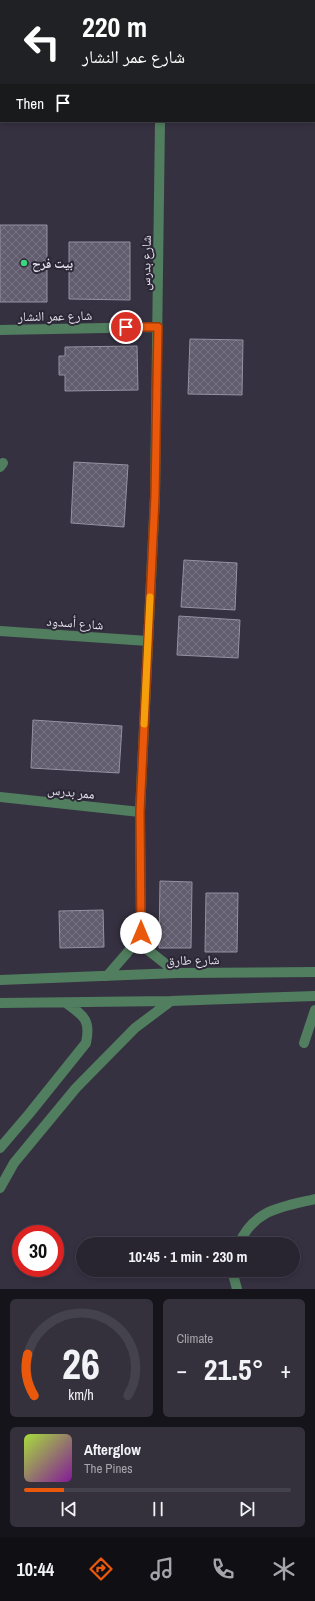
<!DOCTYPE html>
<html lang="en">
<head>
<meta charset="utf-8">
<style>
	body { margin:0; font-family:"Archivo Narrow","Noto Naskh Arabic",sans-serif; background:#34313d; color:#f1f3f6; height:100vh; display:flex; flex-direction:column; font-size:15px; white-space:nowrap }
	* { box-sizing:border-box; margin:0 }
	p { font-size:13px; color:#a5a5ab }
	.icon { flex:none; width:22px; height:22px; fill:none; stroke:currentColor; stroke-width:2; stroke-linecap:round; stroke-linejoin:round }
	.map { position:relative; height:1289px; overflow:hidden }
	.sheet { display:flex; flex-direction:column; gap:10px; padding:10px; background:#16141b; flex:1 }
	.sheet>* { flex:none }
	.hud { position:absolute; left:0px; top:0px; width:315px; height:122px; box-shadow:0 2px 6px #0003,0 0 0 1px #44424d; background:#202124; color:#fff; overflow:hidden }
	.speed { position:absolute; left:12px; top:1225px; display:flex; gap:8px; font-size:20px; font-weight:700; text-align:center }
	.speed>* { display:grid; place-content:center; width:52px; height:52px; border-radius:50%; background:#282531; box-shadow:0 2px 6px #0003,0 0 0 1px #44424d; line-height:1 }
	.speed .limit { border:6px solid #d22; background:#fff; color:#111 }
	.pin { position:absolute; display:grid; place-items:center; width:34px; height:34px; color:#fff; margin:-17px; border:2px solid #fff; border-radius:50%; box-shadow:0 1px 4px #0007 }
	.me { position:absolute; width:44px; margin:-22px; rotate:0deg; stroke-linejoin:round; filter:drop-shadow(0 0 3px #0008) }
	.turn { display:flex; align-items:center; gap:14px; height:84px; padding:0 16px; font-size:18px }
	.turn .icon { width:52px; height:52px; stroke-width:2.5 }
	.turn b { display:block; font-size:28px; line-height:34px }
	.then { display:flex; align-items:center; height:38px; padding:0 16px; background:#0003; gap:8px; font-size:15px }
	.big { font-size:30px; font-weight:800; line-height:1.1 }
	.sheet .widget { flex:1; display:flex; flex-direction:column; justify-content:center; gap:6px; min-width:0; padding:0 14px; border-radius:6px; background:#34313d }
	.sheet .dial { align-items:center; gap:0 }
	.dial svg { height:104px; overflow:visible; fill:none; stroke:#44424d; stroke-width:7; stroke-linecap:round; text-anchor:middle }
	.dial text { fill:#f1f3f6; stroke:none }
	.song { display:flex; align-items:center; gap:12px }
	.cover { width:48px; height:48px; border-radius:6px; background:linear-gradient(135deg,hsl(80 70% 55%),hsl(290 70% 35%)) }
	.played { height:4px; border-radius:2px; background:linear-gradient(90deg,#ea580c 15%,#44424d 15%) }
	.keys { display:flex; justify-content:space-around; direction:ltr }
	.heat { display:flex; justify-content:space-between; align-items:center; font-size:22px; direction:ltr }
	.sheet .tiles { flex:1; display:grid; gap:10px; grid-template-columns:1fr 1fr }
	.widget:last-child { grid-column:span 2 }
	.trip { position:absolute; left:76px; top:1237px; width:224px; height:40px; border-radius:20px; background:#282531; box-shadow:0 2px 6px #0003,0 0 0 1px #44424d; font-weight:800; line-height:40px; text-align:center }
	.tabs { display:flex; height:64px; justify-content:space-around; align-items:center; background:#100f14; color:#a5a5ab }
	.tabs .icon { width:28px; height:28px }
	.tabs .on { color:#ea580c }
	.tabs b { font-size:18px; color:#f1f3f6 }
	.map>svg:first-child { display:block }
	.building { fill:url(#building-cross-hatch); stroke:#9590a2 }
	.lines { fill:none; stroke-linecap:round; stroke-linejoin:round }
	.minor { stroke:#517e5f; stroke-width:10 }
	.route-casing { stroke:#983908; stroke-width:10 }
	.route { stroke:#ea580c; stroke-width:7 }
	.slow { stroke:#f59e0b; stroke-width:7 }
	.poi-dot { fill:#39d87f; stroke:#2c2736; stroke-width:1.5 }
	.labels { text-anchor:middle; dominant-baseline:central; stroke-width:4; stroke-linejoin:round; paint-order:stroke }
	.poi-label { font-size:13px; font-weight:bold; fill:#e6e3ed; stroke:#2c2736; text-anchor:start }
	.street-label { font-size:13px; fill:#e6e3ed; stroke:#2c2736 }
</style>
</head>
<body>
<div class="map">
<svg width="315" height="1289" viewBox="0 0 315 1289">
	<defs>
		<pattern id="building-cross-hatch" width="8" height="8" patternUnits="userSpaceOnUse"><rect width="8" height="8" fill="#625d6e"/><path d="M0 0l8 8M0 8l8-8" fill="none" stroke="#787483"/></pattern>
	</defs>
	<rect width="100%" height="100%" fill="#363141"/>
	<path class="building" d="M44 0H95L98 1H43Z
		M0 225H47V302H0Z
		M69 242H130V300L69 299Z
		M190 339 243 340 242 395 188 394Z
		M137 346 138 390 65 391V375H59V356H65V347Z
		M74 462 128 465 124 527 71 523Z
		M184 560 237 563 235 610 181 607Z
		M179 616 240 620 238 658 177 655Z
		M33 720 122 726 119 773 31 768Z
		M160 881 192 882 191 948H159Z
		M206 893H238L237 952H205Z
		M103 910 104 947 60 948 59 911Z"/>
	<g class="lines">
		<path class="minor" d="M314 5 315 3
			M0 102H1
			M160 121 155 496 140 812 141 933 148 950 177 973
			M0 330 158 327
			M0 467 3 463
			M0 631 148 641
			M0 797 140 812
			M107 976 127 953 141 933
			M0 980 177 973 315 972
			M0 1003 171 1001 315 996
			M304 1043 315 1010
			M0 1148 29 1114 86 1043C91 1020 84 1016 66 1003
			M0 1188 14 1163 76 1088 135 1028 171 1001
			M239 1244C254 1209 282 1207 315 1199
			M234 1270V1278L237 1289"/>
	</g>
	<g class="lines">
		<defs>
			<path id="route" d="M126 327H158L155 496 140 812 141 933"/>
		</defs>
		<use href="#route" class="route-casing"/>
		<use href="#route" class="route"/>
		<path class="slow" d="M144 724 150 597"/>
	</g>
	<circle class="poi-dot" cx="24" cy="263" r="4"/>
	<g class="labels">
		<g class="poi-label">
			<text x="32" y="263">بيت فرح</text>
		</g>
		<g class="street-label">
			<text transform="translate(146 263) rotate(-89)">شارع بدرس</text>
			<text transform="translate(55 316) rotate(-1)">شارع عمر النشار</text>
			<text transform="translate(75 623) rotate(4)">شارع أسدود</text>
			<text transform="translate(71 792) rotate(6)">ممر بدرس</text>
			<text transform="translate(193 960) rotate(-1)">شارع طارق</text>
		</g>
	</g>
</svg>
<div class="speed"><div class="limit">30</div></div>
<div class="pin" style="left:126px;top:327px;background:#d93025"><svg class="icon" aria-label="arrive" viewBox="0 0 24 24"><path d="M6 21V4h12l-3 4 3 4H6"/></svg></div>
<svg class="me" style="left:141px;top:933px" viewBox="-20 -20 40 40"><circle r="19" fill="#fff"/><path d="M0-13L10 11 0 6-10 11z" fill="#ea580c"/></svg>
<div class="trip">10:45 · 1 min · 230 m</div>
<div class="hud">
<div class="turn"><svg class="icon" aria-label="left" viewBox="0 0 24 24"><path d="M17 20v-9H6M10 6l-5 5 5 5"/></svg><div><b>220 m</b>شارع عمر النشار</div></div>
<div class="then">Then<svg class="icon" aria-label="arrive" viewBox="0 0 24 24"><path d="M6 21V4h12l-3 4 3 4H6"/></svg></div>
</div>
</div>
<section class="sheet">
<div class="tiles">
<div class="widget dial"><svg viewBox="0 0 100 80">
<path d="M14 69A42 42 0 1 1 86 69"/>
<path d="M14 69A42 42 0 0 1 9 37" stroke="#ea580c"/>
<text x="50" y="56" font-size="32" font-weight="700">26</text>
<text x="50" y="72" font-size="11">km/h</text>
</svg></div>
<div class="widget"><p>Climate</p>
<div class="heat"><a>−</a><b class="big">21.5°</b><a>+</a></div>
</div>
<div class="widget">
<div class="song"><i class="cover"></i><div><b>Afterglow</b><p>The Pines</p></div></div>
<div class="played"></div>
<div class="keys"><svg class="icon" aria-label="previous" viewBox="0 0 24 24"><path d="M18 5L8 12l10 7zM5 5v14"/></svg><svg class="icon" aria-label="pause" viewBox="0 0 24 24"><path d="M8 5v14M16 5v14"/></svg><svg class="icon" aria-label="next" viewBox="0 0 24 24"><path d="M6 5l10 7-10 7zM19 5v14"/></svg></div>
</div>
</div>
</section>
<nav class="tabs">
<b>10:44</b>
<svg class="icon on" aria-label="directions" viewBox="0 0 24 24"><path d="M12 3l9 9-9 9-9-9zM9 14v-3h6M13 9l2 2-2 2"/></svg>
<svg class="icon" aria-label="music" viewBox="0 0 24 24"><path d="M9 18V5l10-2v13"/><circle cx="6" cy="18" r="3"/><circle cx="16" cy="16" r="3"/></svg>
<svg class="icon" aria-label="phone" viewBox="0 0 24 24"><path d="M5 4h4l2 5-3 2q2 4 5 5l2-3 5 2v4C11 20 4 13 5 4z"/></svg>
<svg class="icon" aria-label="climate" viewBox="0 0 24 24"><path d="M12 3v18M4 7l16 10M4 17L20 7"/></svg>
</nav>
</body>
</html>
